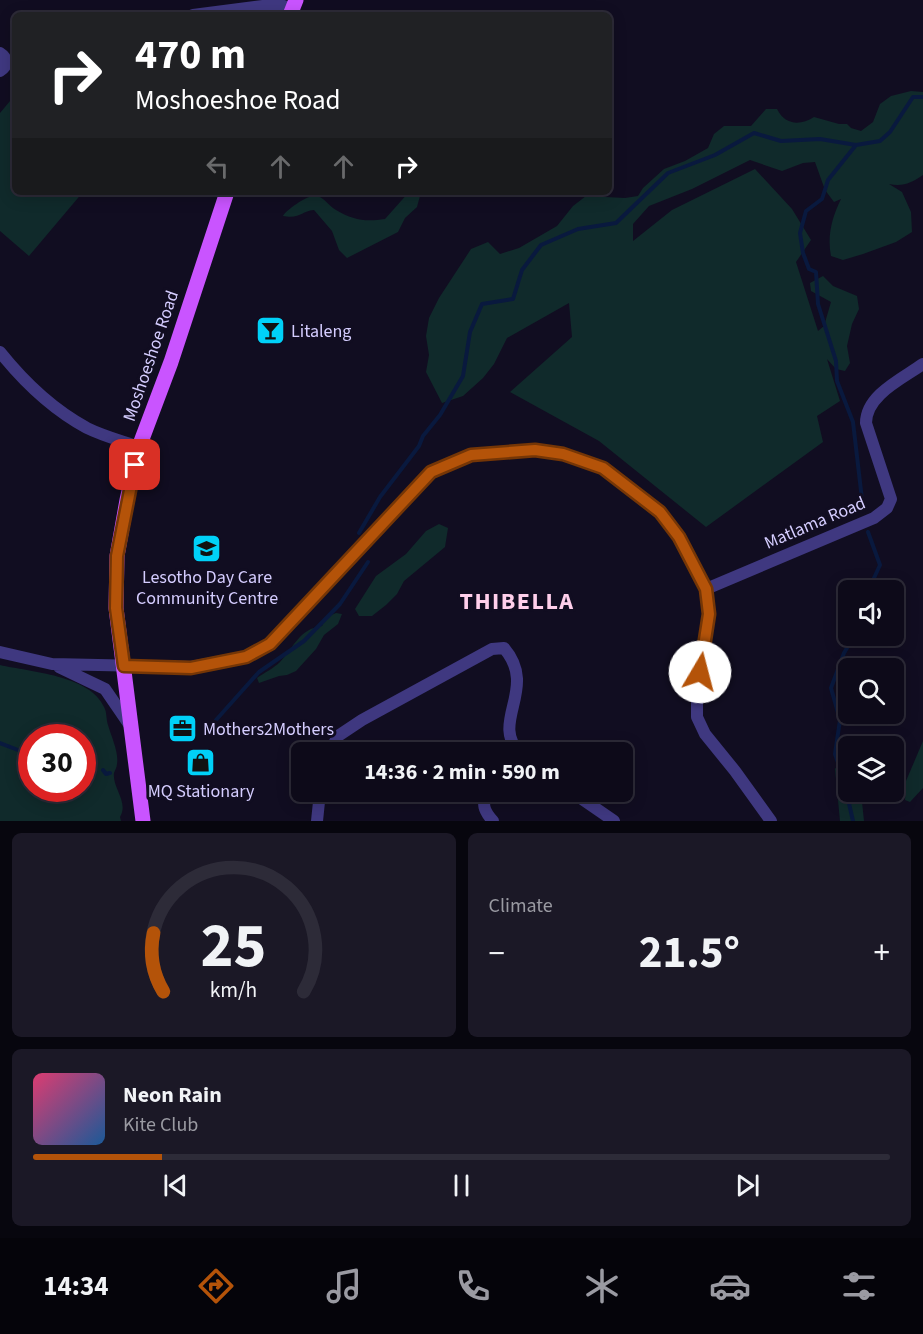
<!DOCTYPE html>
<html lang="en">
<head>
<meta charset="utf-8">
<style>
	body { margin:0; font-family:"Source Sans 3",sans-serif; background:#1b1826; color:#f1f3f6; height:100vh; display:flex; flex-direction:column; font-size:22px; white-space:nowrap }
	* { box-sizing:border-box; margin:0 }
	p { font-size:20px; color:#9a9aa2 }
	.icon { flex:none; width:33px; height:33px; fill:none; stroke:currentColor; stroke-width:2; stroke-linecap:round; stroke-linejoin:round }
	.map { position:relative; height:821px; overflow:hidden }
	.panel { display:flex; flex-direction:column; gap:12px; padding:12px; background:#07060e; flex:1 }
	.panel>* { flex:none }
	.guide { position:absolute; left:12px; top:12px; width:600px; height:183px; border-radius:9px; box-shadow:0 3px 15px #0003,0 0 0 2px #2d2b38; background:#202124; color:#fff; overflow:hidden }
	.tools { position:absolute; left:838px; top:580px; display:grid; gap:12px }
	.tools a { display:grid; place-items:center; width:66px; height:66px; border-radius:9px; background:#0d0a19; box-shadow:0 3px 15px #0003,0 0 0 2px #2d2b38; font-size:30px }
	.speed { position:absolute; left:18px; top:724px; display:flex; gap:12px; font-size:30px; font-weight:700; text-align:center }
	.speed>* { display:grid; place-content:center; width:78px; height:78px; border-radius:50%; background:#0d0a19; box-shadow:0 3px 15px #0003,0 0 0 2px #2d2b38; line-height:1 }
	.speed .limit { border:9px solid #d22; background:#fff; color:#111 }
	.pin { position:absolute; display:grid; place-items:center; width:51px; height:51px; color:#fff; margin:-26px; border-radius:12px; box-shadow:0 3px 9px #0006 }
	.me { position:absolute; width:66px; margin:-33px; rotate:8deg; stroke-linejoin:round; filter:drop-shadow(0 0 4px #0008) }
	.turn { display:flex; align-items:center; gap:21px; height:126px; padding:0 24px; font-size:27px }
	.turn .icon { width:78px; height:78px; stroke-width:2.5 }
	.turn b { display:block; font-size:42px; line-height:51px }
	.lanes { display:flex; align-items:center; height:57px; padding:0 24px; background:#0003; justify-content:center; gap:30px; direction:ltr }
	.lanes .off { opacity:.35 }
	.big { font-size:45px; font-weight:700; line-height:1.1 }
	.panel .card { flex:1; display:flex; flex-direction:column; justify-content:center; gap:9px; min-width:0; padding:0 21px; border-radius:9px; background:#1b1826 }
	.panel .dial { align-items:center; gap:0 }
	.dial svg { height:156px; overflow:visible; fill:none; stroke:#2d2b38; stroke-width:7; stroke-linecap:round; text-anchor:middle }
	.dial text { fill:#f1f3f6; stroke:none }
	.song { display:flex; align-items:center; gap:18px }
	.cover { width:72px; height:72px; border-radius:9px; background:linear-gradient(135deg,hsl(340 70% 55%),hsl(210 70% 35%)) }
	.played { height:6px; border-radius:3px; background:linear-gradient(90deg,#b45309 15%,#2d2b38 15%) }
	.keys { display:flex; justify-content:space-around; direction:ltr }
	.heat { display:flex; justify-content:space-between; align-items:center; font-size:33px; direction:ltr }
	.panel .tiles { flex:1; display:grid; gap:12px; grid-template-columns:1fr 1fr }
	.card:last-child { grid-column:span 2 }
	.trip { position:absolute; left:291px; top:742px; width:342px; height:60px; border-radius:9px; background:#0d0a19; box-shadow:0 3px 15px #0003,0 0 0 2px #2d2b38; font-weight:700; line-height:60px; text-align:center }
	.menu { display:flex; height:96px; justify-content:space-around; align-items:center; background:#05040a; color:#9a9aa2 }
	.menu .icon { width:42px; height:42px }
	.menu .on { color:#b45309 }
	.menu b { font-size:27px; color:#f1f3f6 }
	.map>svg:first-child { display:block }
	.green { fill:#102a2b; fill-rule:evenodd }
	.lines { fill:none; stroke-linecap:round; stroke-linejoin:round }
	.stream { stroke:#09193e; stroke-width:4 }
	.minor { stroke:#3f3880; stroke-width:12 }
	.primary { stroke:#c954ff; stroke-width:15 }
	.route-casing { stroke:#753606; stroke-width:15 }
	.route { stroke:#b45309; stroke-width:10 }
	.labels { text-anchor:middle; dominant-baseline:central; stroke-width:6; stroke-linejoin:round; paint-order:stroke }
	.poi-label { font-size:18px; fill:#d5cdff; stroke:#110d21; text-anchor:start }
	.street-label { font-size:18px; fill:#d5cdff; stroke:#110d21 }
	.district-label { font-size:24px; font-weight:bold; letter-spacing:1.5px; fill:#ffcfeb; stroke:#110d21 }
</style>
</head>
<body>
<div class="map">
<svg width="923" height="821" viewBox="0 0 923 821">
	<rect width="100%" height="100%" fill="#110d21"/>
	<path class="green" d="M911 91 923 92V175C911 183 903 187 889 184L902 192 911 212 912 232 896 242 863 254 843 260 831 256C827 236 832 217 841 199L834 202 825 190 815 162 803 163 782 171 750 160 692 189 649 206 633 224V241L672 210 755 169 792 209 811 240 796 262 818 331 824 326 831 302 811 291 810 283 823 276 833 286 857 296 859 309 852 324 847 346 850 363 845 371 836 369 827 359 840 401 817 416 823 442 706 527 599 441 510 392 572 337 569 303 507 338 494 364 483 378 463 396 442 403 426 372 429 355 426 336 429 318 439 298 471 249 488 242 500 254 519 248 557 226 573 206 586 196 625 198 638 196 643 188 664 169 685 161 708 148 714 134 724 126H751L766 109H777C785 125 800 126 814 117L839 124H847L851 128 861 131 873 122 880 104 891 96Z
		M15 95V192H83L29 256 0 231V113Z
		M409 192H421L417 207 405 218 398 232 347 258 339 250 332 231 314 210C301 211 301 219 283 216 285 211 306 196 313 196 324 195 327 205 336 210 353 220 365 222 385 219Z
		M439 524 448 528 445 547 404 581 397 594 386 605 372 616H359L355 609 376 576 406 554 426 531Z
		M336 613 342 614 338 624 324 635 316 649 296 671 287 675 279 676 259 683 257 678C264 673 274 668 280 662 295 646 299 629 322 626L326 617Z
		M0 665C30 672 90 675 104 707 107 712 106 719 108 725 111 736 119 752 117 764 117 767 115 770 114 773 112 788 129 802 120 817L121 821H0ZM32 738H82V789H32Z
		M923 741V788L910 802 905 800 906 781Z
		M849 749V792H861L864 821H840L835 769Z"/>
	<g class="lines">
		<path class="stream" d="M856 145 828 180 822 199 806 211 800 233 803 253 809 269 816 272 818 304 836 361 837 381 853 422 863 508
			M359 533 380 497 419 446 423 436 440 415 463 376 470 332 482 304 513 299 522 270 541 245 578 229 616 223 668 173 715 155 754 133 781 141 820 139 856 145 880 141 890 132 913 97H923
			M868 591 880 565 868 532
			M216 720 259 672 304 641 340 604 368 562
			M0 743 18 750
			M103 770 106 774 110 773
			M853 821 843 777 835 754 840 720 831 688 844 653 854 636"/>
		<path class="minor" d="M193 15 278 4 292 9
			M0 53C8 58 8 66 0 71
			M0 352C24 382 52 409 87 428 103 436 122 441 139 447
			M706 589 874 518 887 508 891 499 866 423C866 395 902 379 923 364
			M0 652 52 664 191 667 246 657 270 644 431 472 471 455 535 450 563 454 603 468 660 512 679 537 706 589 709 614 697 691V717L705 734 735 771 771 821
			M59 667 105 689 131 727
			M329 753 338 736 362 720 492 649 504 648C539 689 489 722 520 753
			M488 792C481 804 484 811 493 821
			M572 792 614 821
			M317 821 320 792"/>
		<path class="primary" d="M290 15 296 0
			M143 821 116 608 117 556 127 500 139 447 171 362 227 192"/>
	</g>
	<g class="lines">
		<defs>
			<path id="route" d="M135 465 117 556 116 608 124 666 191 668 246 657 270 644 431 472 471 455 535 450 563 454 603 468 660 512 679 537 706 589 709 614 700 672"/>
		</defs>
		<use href="#route" class="route-casing"/>
		<use href="#route" class="route"/>
	</g>
	<defs>
		<symbol id="bar-square" viewBox="-11 -11 22 22"><rect x="-9" y="-9" width="18" height="18" rx="4" fill="#00d1f8" stroke="#110d21"/><path d="M-6-5H6L.8 .8V4.5H3.5V6h-7V4.5H-.8V.8Z" fill="#111"/></symbol>
		<symbol id="school-square" viewBox="-11 -11 22 22"><rect x="-9" y="-9" width="18" height="18" rx="4" fill="#00d1f8" stroke="#110d21"/><path d="M0-5L7-2L0 1L-7-2ZM-4 1L0 2.5L4 1V4Q0 6-4 4Z" fill="#111"/></symbol>
		<symbol id="office-square" viewBox="-11 -11 22 22"><rect x="-9" y="-9" width="18" height="18" rx="4" fill="#00d1f8" stroke="#110d21"/><path d="M-6-3h4V-5.5h4V-3h4V5H-6ZM-1-4.5V-3h2v-1.5ZM-6 0V1H6V0Z" fill="#111"/></symbol>
		<symbol id="shop-square" viewBox="-11 -11 22 22"><rect x="-9" y="-9" width="18" height="18" rx="4" fill="#00d1f8" stroke="#110d21"/><path d="M-5-2.5h2.3a2.7 3.5 0 0 1 5.4 0H5L5.5 6h-11ZM-1.5-2.5h3a1.5 2.3 0 0 0-3 0Z" fill="#111"/></symbol>
	</defs>
	<g fill-rule="evenodd">
		<use href="#bar-square" x="254" y="314" width="33" height="33"/>
		<use href="#school-square" x="190" y="532" width="33" height="33"/>
		<use href="#office-square" x="166" y="712" width="33" height="33"/>
		<use href="#shop-square" x="184" y="746" width="33" height="33"/>
	</g>
	<g class="labels">
		<g class="poi-label">
			<text x="291" y="331">Litaleng</text>
			<text x="207" y="577" text-anchor="middle">Lesotho Day Care<tspan x="207" dy="21">Community Centre</tspan></text>
			<text x="203" y="729">Mothers2Mothers</text>
			<text x="201" y="791" text-anchor="middle">MQ Stationary</text>
		</g>
		<g class="street-label">
			<text transform="translate(151 356) rotate(-71)">Moshoeshoe Road</text>
			<text transform="translate(815 523) rotate(-23)">Matlama Road</text>
		</g>
		<g class="district-label">
			<text x="517" y="601">THIBELLA</text>
		</g>
	</g>
</svg>
<div class="tools">
<a><svg class="icon" aria-label="sound" viewBox="0 0 24 24"><path d="M4 9h4l5-4v14l-5-4H4zM17 9q2 3 0 6"/></svg></a>
<a><svg class="icon" aria-label="search" viewBox="0 0 24 24"><circle cx="10" cy="10" r="6"/><path d="M15 15l6 6"/></svg></a>
<a><svg class="icon" aria-label="layers" viewBox="0 0 24 24"><path d="M12 4l9 5-9 5-9-5zM3 14l9 5 9-5"/></svg></a>
</div>
<div class="speed"><div class="limit">30</div></div>
<div class="pin" style="left:135px;top:465px;background:#d93025"><svg class="icon" aria-label="arrive" viewBox="0 0 24 24"><path d="M6 21V4h12l-3 4 3 4H6"/></svg></div>
<svg class="me" style="left:700px;top:672px" viewBox="-20 -20 40 40"><circle r="19" fill="#fff"/><path d="M0-13L10 11 0 6-10 11z" fill="#b45309"/></svg>
<div class="trip">14:36 · 2 min · 590 m</div>
<div class="guide">
<div class="turn"><svg class="icon" aria-label="right" viewBox="0 0 24 24"><path d="M7 20v-9h11M14 6l5 5-5 5"/></svg><div><b>470 m</b>Moshoeshoe Road</div></div>
<div class="lanes"><svg class="icon off" aria-label="left" viewBox="0 0 24 24"><path d="M17 20v-9H6M10 6l-5 5 5 5"/></svg><svg class="icon off" aria-label="ahead" viewBox="0 0 24 24"><path d="M12 20V5M6 11l6-6 6 6"/></svg><svg class="icon off" aria-label="ahead" viewBox="0 0 24 24"><path d="M12 20V5M6 11l6-6 6 6"/></svg><svg class="icon" aria-label="right" viewBox="0 0 24 24"><path d="M7 20v-9h11M14 6l5 5-5 5"/></svg></div>
</div>
</div>
<section class="panel">
<div class="tiles">
<div class="card dial"><svg viewBox="0 0 100 80">
<path d="M14 69A42 42 0 1 1 86 69"/>
<path d="M14 69A42 42 0 0 1 9 39" stroke="#b45309"/>
<text x="50" y="56" font-size="32" font-weight="700">25</text>
<text x="50" y="72" font-size="11">km/h</text>
</svg></div>
<div class="card"><p>Climate</p>
<div class="heat"><a>−</a><b class="big">21.5°</b><a>+</a></div>
</div>
<div class="card">
<div class="song"><i class="cover"></i><div><b>Neon Rain</b><p>Kite Club</p></div></div>
<div class="played"></div>
<div class="keys"><svg class="icon" aria-label="previous" viewBox="0 0 24 24"><path d="M18 5L8 12l10 7zM5 5v14"/></svg><svg class="icon" aria-label="pause" viewBox="0 0 24 24"><path d="M8 5v14M16 5v14"/></svg><svg class="icon" aria-label="next" viewBox="0 0 24 24"><path d="M6 5l10 7-10 7zM19 5v14"/></svg></div>
</div>
</div>
</section>
<nav class="menu">
<b>14:34</b>
<svg class="icon on" aria-label="directions" viewBox="0 0 24 24"><path d="M12 3l9 9-9 9-9-9zM9 14v-3h6M13 9l2 2-2 2"/></svg>
<svg class="icon" aria-label="music" viewBox="0 0 24 24"><path d="M9 18V5l10-2v13"/><circle cx="6" cy="18" r="3"/><circle cx="16" cy="16" r="3"/></svg>
<svg class="icon" aria-label="phone" viewBox="0 0 24 24"><path d="M5 4h4l2 5-3 2q2 4 5 5l2-3 5 2v4C11 20 4 13 5 4z"/></svg>
<svg class="icon" aria-label="climate" viewBox="0 0 24 24"><path d="M12 3v18M4 7l16 10M4 17L20 7"/></svg>
<svg class="icon" aria-label="car" viewBox="0 0 24 24"><path d="M5 17H2v-5l4-1 3-4h7l3 4 3 1v5h-3M9 17h6M6 11h13"/><circle cx="7" cy="17" r="2"/><circle cx="17" cy="17" r="2"/></svg>
<svg class="icon" aria-label="filters" viewBox="0 0 24 24"><path d="M4 7h16M4 17h16"/><circle cx="9" cy="7" r="2"/><circle cx="15" cy="17" r="2"/></svg>
</nav>
</body>
</html>
